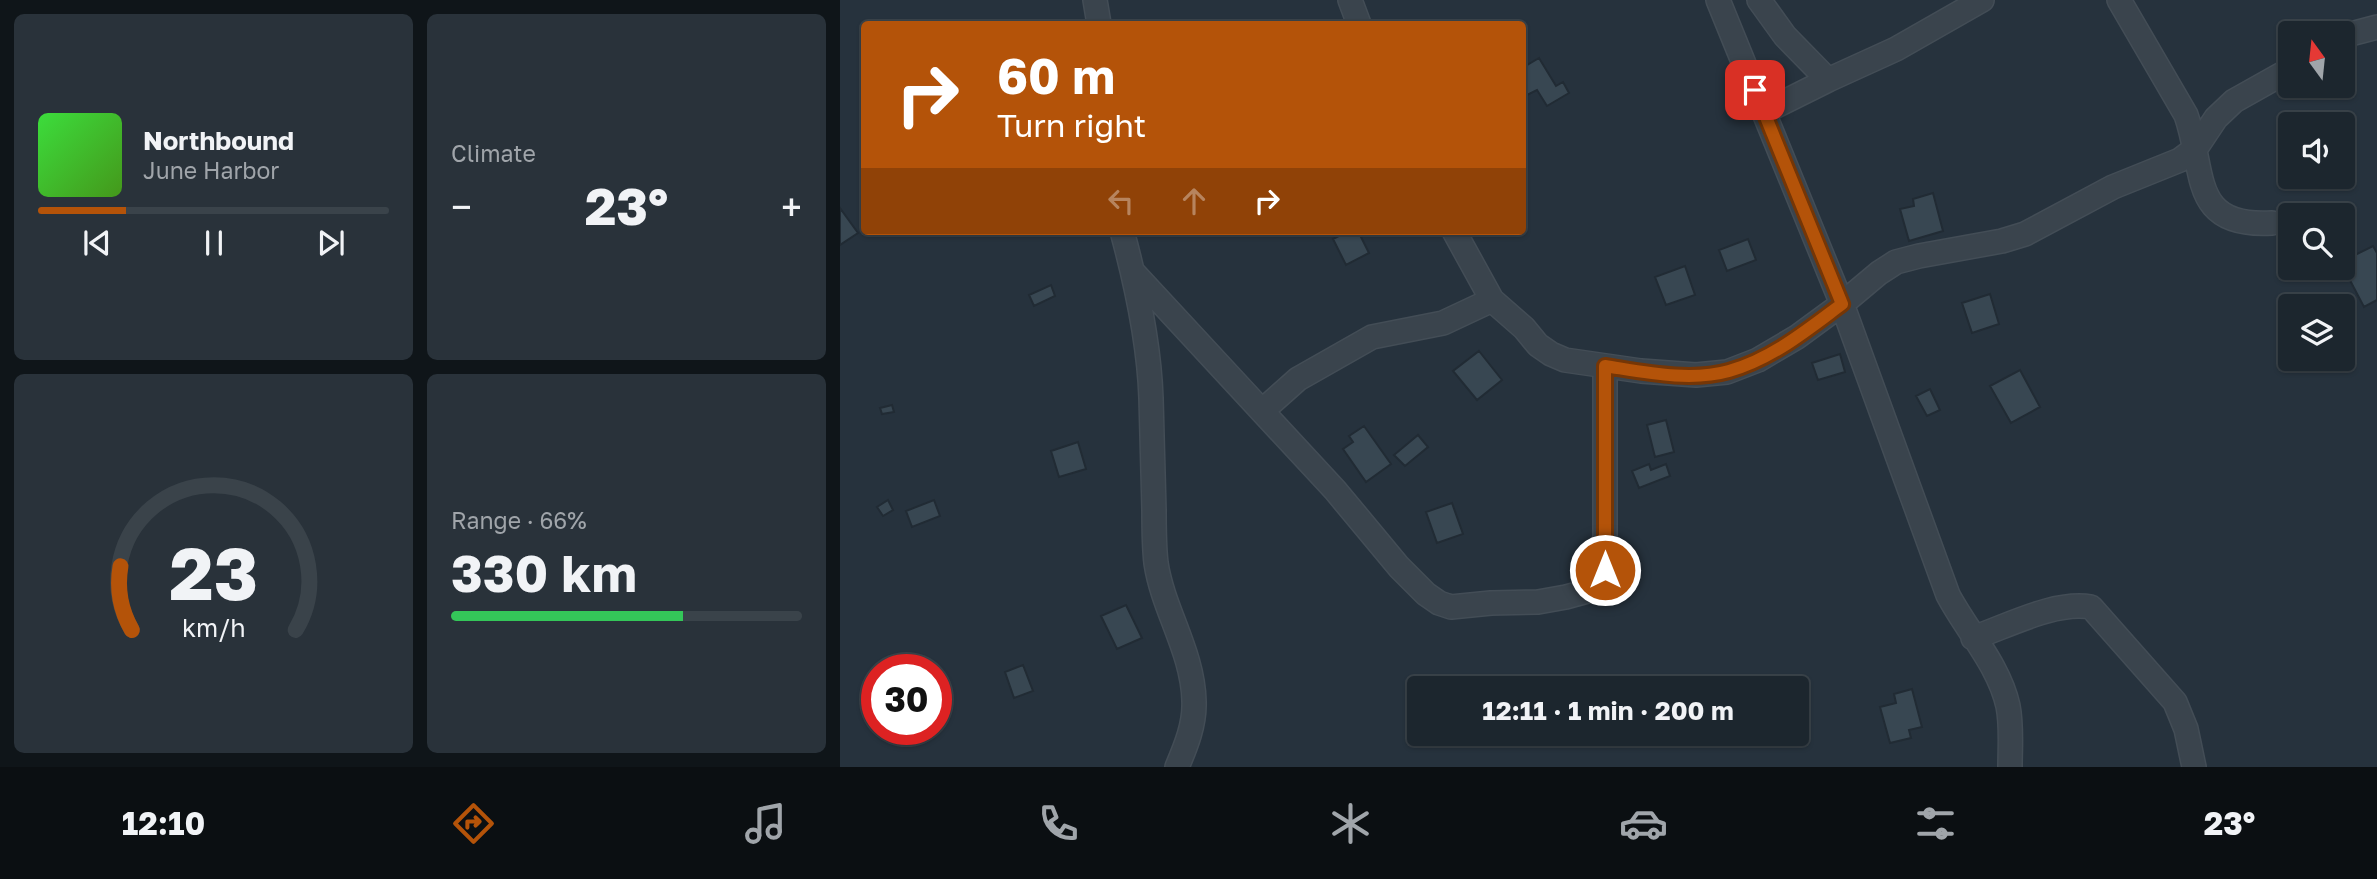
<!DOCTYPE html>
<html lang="en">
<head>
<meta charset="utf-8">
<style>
	body { margin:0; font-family:"Golos Text",sans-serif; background:#29323a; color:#f1f3f6; height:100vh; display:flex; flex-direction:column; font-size:26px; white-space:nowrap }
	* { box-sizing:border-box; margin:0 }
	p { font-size:23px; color:#a0a5aa }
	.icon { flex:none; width:38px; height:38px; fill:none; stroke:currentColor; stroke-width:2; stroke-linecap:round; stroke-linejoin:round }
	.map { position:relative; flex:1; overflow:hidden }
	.side { display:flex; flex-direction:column; gap:14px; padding:14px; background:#0f1519; width:840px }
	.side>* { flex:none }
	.banner { position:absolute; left:21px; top:21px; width:665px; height:214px; border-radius:7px; box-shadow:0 2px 5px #0004,0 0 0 2px #3a434a; background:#b45309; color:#fff; overflow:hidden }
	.needle { width:46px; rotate:345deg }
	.fabs { position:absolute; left:1438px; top:21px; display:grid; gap:14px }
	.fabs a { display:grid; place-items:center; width:77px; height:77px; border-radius:7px; background:#1c262e; box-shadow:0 2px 5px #0004,0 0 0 2px #3a434a; font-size:35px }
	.speed { position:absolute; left:21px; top:654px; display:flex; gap:14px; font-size:35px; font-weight:700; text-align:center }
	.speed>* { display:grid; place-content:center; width:91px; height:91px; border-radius:50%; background:#1c262e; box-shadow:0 2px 5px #0004,0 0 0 2px #3a434a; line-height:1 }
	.speed .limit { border:10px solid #d22; background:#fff; color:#111 }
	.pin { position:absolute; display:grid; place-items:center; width:60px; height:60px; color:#fff; margin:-30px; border-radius:14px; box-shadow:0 4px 10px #0006 }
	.me { position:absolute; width:77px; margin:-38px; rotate:0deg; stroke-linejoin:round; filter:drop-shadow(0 0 5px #0008) }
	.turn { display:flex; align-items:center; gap:24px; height:147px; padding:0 21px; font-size:32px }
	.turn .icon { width:91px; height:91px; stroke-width:2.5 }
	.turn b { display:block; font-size:49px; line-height:60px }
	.lanes { display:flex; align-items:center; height:66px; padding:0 21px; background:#0003; justify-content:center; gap:35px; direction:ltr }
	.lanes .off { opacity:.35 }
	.big { font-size:52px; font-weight:700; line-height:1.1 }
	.side .tile { flex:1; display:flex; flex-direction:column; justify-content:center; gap:10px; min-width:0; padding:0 24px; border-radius:10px; background:#29323a }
	.side .dial { align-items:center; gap:0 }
	.dial svg { height:182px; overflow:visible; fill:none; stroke:#3a434a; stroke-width:7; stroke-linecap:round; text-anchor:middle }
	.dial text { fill:#f1f3f6; stroke:none }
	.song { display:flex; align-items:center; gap:21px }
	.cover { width:84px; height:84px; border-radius:10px; background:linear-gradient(135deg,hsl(120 70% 55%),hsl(100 70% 35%)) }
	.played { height:7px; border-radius:4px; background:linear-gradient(90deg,#b45309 25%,#3a434a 25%) }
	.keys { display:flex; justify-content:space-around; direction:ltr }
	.heat { display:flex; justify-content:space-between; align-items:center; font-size:38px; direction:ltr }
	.charge { height:10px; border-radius:5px; background:linear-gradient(90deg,#34c759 66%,#3a434a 0) }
	.side .tiles { flex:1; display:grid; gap:14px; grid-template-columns:repeat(2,1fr) }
	.trip { position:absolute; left:567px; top:676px; width:402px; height:70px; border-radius:7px; background:#1c262e; box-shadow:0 2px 5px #0004,0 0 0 2px #3a434a; font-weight:700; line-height:70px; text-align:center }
	.dock { display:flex; height:112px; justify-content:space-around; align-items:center; background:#0b0f12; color:#a0a5aa }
	.dock .icon { width:49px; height:49px }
	.dock .selected { color:#b45309 }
	.dock b { font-size:32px; color:#f1f3f6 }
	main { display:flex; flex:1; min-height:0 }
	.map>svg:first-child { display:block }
	.building { fill:#384752; stroke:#212b34; stroke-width:2 }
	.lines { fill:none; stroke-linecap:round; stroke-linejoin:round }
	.minor-casing { stroke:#434d56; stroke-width:26 }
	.minor { stroke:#3a444d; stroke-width:23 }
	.route-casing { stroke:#753606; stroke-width:18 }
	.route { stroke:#b45309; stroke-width:12 }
</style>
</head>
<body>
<main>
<section class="side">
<div class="tiles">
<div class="tile">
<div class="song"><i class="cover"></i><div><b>Northbound</b><p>June Harbor</p></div></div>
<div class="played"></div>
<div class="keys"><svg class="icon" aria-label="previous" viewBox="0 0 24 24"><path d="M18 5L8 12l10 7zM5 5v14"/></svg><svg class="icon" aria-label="pause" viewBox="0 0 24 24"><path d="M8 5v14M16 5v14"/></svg><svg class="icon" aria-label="next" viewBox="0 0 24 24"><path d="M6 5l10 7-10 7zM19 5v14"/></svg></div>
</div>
<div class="tile"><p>Climate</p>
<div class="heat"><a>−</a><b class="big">23°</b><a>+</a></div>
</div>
<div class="tile dial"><svg viewBox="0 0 100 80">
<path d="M14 69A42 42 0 1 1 86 69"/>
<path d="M14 69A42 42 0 0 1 9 41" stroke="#b45309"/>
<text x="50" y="56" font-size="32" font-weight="700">23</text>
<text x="50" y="72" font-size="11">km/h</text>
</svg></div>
<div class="tile"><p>Range · 66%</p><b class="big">330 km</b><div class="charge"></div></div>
</div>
</section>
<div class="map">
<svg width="1537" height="767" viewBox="0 0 1537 767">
	<rect width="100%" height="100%" fill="#26323d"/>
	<path class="building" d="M699 58 716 86 723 82 729 93 707 106 697 90 685 96 682 92V68Z
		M1093 193 1103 231 1069 241 1060 209 1074 206 1073 199Z
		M0 208 18 233 0 245Z
		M508 231H518L529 253 506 265 493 239Z
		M908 239 916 260 887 271 879 250Z
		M1533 246 1537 253V300L1524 307 1503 267V261Z
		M845 266 855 295 826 305 815 277Z
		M211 285 215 296 194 306 189 295Z
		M1150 294 1159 324 1132 333 1122 303Z
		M639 351 662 380 637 400 613 371Z
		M1000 354 1005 372 978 380 972 363Z
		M1180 370 1200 407 1171 423 1150 386Z
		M1090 389 1100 410 1087 416 1076 396Z
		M52 405 54 412 42 414 40 408Z
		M826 420 834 452 815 457 807 425Z
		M524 426 551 464 526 482 503 449 513 442 509 436Z
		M578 435 588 447 565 466 554 455Z
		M238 442 246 469 219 477 211 451Z
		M809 464 811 470 826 464 830 476 799 488 792 471Z
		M48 500 53 510 43 516 37 507Z
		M94 500 100 516 72 527 66 511Z
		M612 503 623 534 597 543 586 512Z
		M286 605 302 638 277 649 261 616Z
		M183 665 193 691 174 698 165 672Z
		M1072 689 1082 727 1069 730 1071 738 1050 743 1040 707 1056 703 1054 694Z
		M778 733H811L812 734 780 742Z"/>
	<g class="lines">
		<defs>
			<path id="minor" d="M255 0 259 24
				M510 0 519 24
				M878 0 1002 304 1108 595C1127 631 1159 665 1168 706 1172 726 1170 747 1170 767
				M919 0 945 36 988 80 1056 49 1142 0
				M1279 0 1346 115C1366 172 1349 228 1432 223
				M1503 36 1537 27
				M924 112 988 80
				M282 231C297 286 309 341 311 398 312 435 313 473 314 510 314 527 314 546 316 563 323 610 353 652 354 701 355 724 346 746 337 767
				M614 231 652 300 684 328 698 345 711 354 725 360 801 371 856 375 887 372 918 360 957 337 1002 304 1039 273 1056 262 1079 256 1162 241 1185 234 1273 187 1340 160 1356 148 1376 118 1394 101 1451 69
				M293 272 495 490 559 567 586 594 599 603 611 607 651 603 698 602 726 597 748 591 760 582 765 570V366
				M422 411 458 379 532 337 603 323 652 300
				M1133 638C1168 626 1214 601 1251 607L1335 702 1346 729 1354 767"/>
		</defs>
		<use href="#minor" class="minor-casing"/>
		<use href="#minor" class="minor"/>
	</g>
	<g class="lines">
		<defs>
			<path id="route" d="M765 570V366C804 372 850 382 889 371 932 359 967 330 1002 304L915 90"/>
		</defs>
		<use href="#route" class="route-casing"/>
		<use href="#route" class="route"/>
	</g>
</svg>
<div class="fabs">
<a><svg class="needle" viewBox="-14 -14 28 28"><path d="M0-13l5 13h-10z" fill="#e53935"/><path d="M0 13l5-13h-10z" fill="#a0a5aa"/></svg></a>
<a><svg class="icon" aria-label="sound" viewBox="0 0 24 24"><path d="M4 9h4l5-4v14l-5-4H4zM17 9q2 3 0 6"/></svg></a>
<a><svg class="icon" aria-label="search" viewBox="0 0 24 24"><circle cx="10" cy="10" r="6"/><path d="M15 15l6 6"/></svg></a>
<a><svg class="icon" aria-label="layers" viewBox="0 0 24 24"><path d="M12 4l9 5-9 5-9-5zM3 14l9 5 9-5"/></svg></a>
</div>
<div class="speed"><div class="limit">30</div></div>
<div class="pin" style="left:915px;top:90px;background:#d93025"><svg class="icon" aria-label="arrive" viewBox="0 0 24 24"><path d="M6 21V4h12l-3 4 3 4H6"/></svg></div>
<svg class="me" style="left:765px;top:570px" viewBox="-20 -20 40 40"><circle r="17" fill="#b45309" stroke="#fff" stroke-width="3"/><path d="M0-11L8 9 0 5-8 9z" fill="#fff"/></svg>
<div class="trip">12:11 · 1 min · 200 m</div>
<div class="banner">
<div class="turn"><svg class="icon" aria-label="right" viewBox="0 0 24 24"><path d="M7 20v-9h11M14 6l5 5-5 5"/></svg><div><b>60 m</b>Turn right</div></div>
<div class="lanes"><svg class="icon off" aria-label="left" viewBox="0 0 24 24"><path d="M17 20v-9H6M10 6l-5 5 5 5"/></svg><svg class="icon off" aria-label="ahead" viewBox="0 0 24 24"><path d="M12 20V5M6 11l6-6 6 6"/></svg><svg class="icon" aria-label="right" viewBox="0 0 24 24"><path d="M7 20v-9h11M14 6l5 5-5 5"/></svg></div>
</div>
</div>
</main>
<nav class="dock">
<b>12:10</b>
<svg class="icon selected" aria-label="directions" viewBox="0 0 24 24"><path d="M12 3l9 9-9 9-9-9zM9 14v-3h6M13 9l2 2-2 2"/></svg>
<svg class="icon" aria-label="music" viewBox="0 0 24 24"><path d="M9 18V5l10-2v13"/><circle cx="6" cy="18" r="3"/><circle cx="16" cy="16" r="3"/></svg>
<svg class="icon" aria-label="phone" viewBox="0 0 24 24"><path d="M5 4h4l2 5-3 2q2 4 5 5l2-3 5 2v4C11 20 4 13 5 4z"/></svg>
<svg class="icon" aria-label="climate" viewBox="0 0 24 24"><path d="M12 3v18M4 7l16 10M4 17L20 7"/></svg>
<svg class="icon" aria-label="car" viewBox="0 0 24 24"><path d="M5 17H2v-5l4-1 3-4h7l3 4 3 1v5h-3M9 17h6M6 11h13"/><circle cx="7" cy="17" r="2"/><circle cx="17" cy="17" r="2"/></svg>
<svg class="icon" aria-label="filters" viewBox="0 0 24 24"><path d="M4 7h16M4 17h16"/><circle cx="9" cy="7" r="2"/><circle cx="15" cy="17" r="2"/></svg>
<b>23°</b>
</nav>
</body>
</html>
